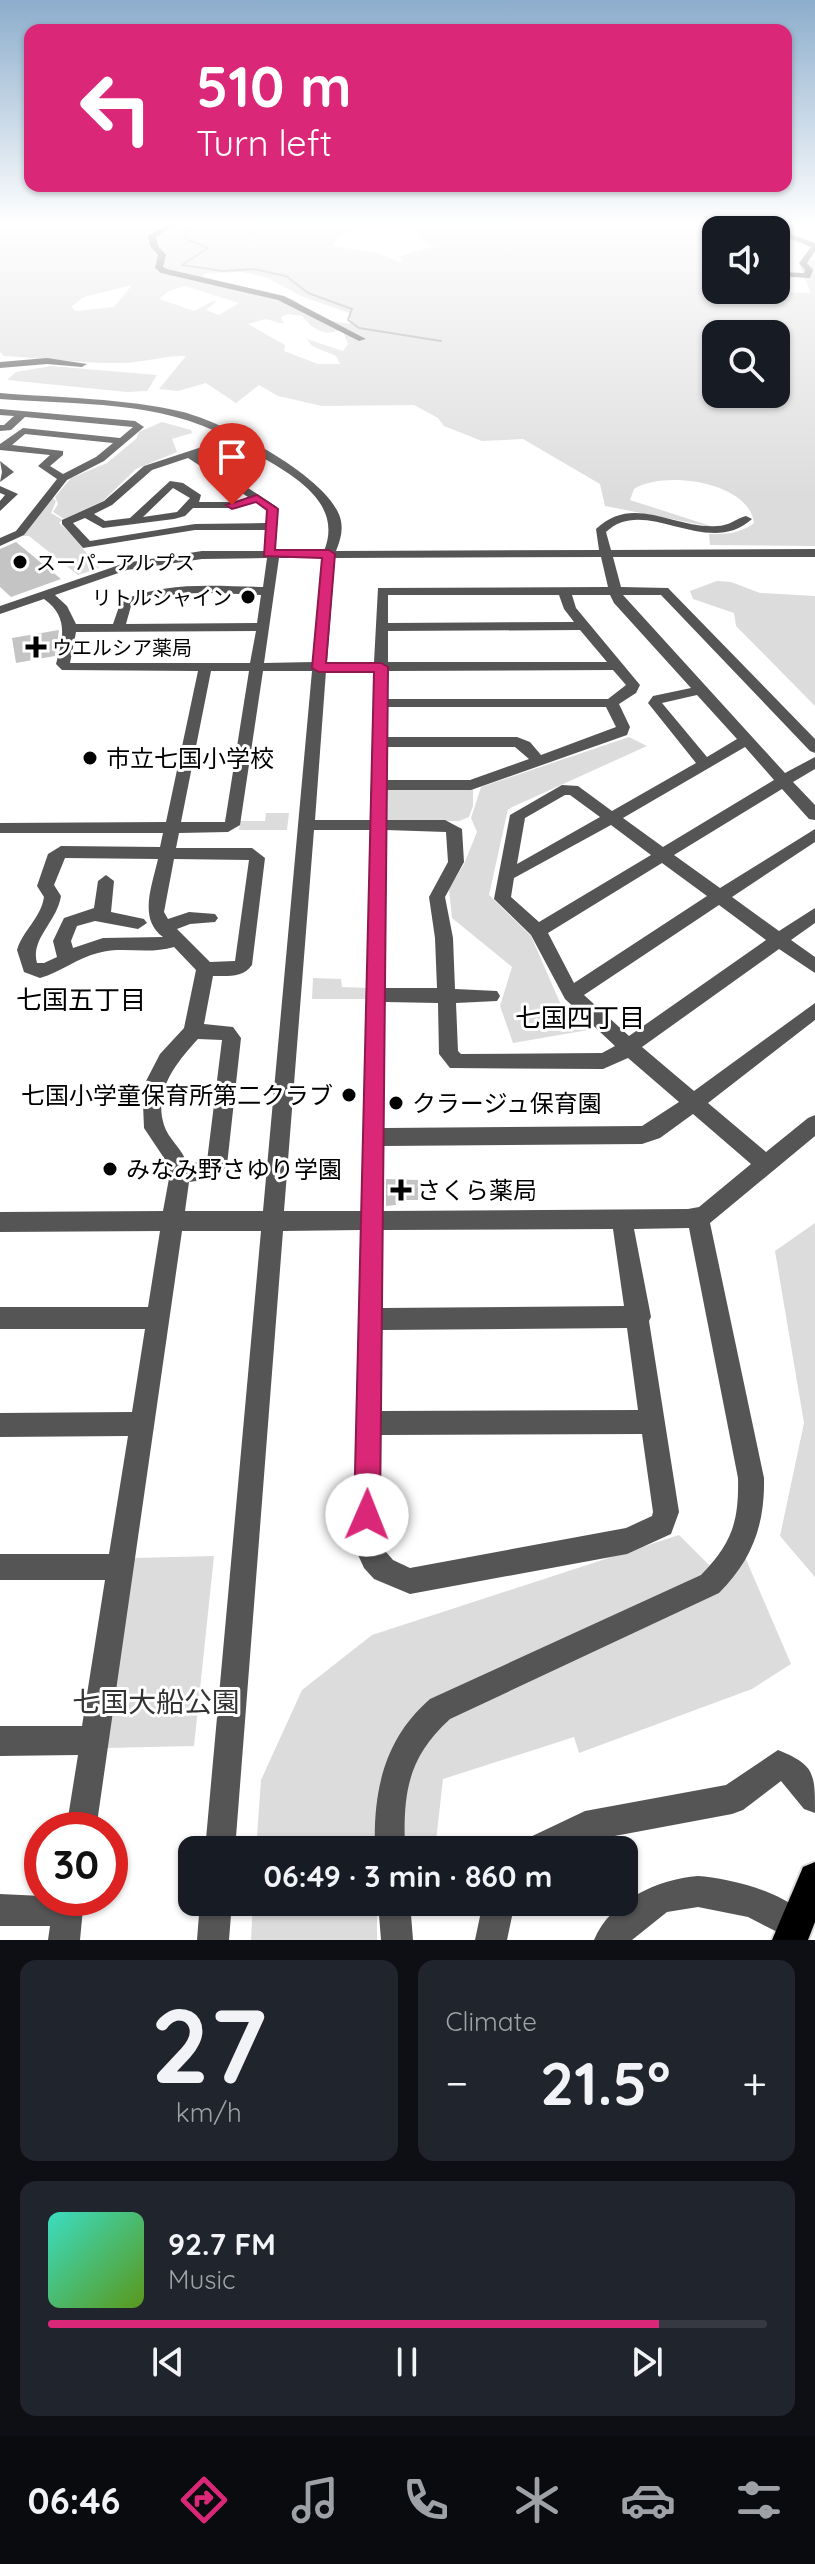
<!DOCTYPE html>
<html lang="en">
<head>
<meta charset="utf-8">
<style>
	body { margin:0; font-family:Quicksand,"Noto Sans JP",sans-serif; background:#20242c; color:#f1f3f6; height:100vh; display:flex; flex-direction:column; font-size:30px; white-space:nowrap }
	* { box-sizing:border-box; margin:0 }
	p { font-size:26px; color:#9ea1a6 }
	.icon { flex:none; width:44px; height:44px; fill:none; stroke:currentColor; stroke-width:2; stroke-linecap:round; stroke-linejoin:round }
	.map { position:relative; height:1940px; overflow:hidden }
	.side { display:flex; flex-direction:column; gap:20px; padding:20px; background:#0d0f14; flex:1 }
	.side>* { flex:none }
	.banner { position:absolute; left:24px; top:24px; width:768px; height:168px; border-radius:16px; box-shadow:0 2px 6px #0004; background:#db2777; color:#fff; overflow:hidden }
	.fabs { position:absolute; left:702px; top:216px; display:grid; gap:16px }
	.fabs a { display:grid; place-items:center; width:88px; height:88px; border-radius:16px; background:#171b24; box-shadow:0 2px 6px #0004; font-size:40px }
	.speed { position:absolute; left:24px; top:1812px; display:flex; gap:16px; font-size:40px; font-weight:700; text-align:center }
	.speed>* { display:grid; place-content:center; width:104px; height:104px; border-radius:50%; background:#171b24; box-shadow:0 2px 6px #0004; line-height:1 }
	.speed .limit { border:12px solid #d22; background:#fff; color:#111 }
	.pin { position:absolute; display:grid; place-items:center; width:68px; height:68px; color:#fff; margin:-82px -34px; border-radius:50% 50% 50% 0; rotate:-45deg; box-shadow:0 0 8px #0007 }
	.pin .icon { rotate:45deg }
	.me { position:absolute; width:88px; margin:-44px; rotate:1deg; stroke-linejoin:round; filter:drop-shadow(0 0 6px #0008) }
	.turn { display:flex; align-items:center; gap:28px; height:168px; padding:0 40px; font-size:36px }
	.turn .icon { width:104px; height:104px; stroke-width:2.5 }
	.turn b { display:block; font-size:56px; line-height:68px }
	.big { font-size:60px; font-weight:800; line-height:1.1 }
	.side .card { flex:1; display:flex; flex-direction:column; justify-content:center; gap:12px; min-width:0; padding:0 28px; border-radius:16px; background:#20242c }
	.side .dial { align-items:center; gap:0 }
	.dial b { font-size:104px; line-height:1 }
	.song { display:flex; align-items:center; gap:24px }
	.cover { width:96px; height:96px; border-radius:12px; background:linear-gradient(135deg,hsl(170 70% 55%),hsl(90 70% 35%)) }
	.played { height:8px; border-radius:4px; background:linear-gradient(90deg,#db2777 85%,#363941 85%) }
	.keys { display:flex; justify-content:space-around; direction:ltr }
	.heat { display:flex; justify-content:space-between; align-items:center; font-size:44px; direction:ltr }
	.side .tiles { flex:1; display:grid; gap:20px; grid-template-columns:1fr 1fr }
	.card:last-child { grid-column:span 2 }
	.trip { position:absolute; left:178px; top:1836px; width:460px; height:80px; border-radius:16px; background:#171b24; box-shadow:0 2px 6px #0004; font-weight:800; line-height:80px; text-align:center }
	.menu { display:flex; height:128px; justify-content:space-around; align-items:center; background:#090b0e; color:#9ea1a6 }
	.menu .icon { width:56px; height:56px }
	.menu .on { color:#db2777 }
	.menu b { font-size:36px; color:#f1f3f6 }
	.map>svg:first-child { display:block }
	.green { fill:#dcdcdc; fill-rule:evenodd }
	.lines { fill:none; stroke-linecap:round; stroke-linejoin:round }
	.stream { stroke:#a3a3a3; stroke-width:2 }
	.building { fill:#c4c4c4 }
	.major-casing { stroke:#dbdbdb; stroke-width:4 }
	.minor { fill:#555; fill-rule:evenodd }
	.major { fill:#000; fill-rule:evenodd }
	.route { fill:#db2777; stroke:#8e194d; stroke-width:2 }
	.poi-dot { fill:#000; stroke:#fff; stroke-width:3 }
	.labels { text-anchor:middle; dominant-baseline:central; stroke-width:6; stroke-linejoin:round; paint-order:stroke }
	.far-poi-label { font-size:20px; fill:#000; stroke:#fff; text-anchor:start }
	.poi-label { font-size:24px; fill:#000; stroke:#fff; text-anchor:start }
	.neighbourhood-label { font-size:26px; fill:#000; stroke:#fff }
	.near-park-label { font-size:28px; fill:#333; stroke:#fff }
</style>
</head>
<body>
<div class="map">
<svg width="815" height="1940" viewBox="0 0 815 1940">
	<rect width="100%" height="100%" fill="#fff"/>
	<path class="green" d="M0 225H142L165 232 179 225H363L338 238 333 246 379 253 399 262 403 261 398 257 400 256 434 246 420 240 415 225H758L771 230H716V290L811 293 799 265 806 260 815 261V546L710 545 709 534C725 534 740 534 754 523 749 481 663 470 634 489L630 500 717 528 605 506 600 484 523 439 482 441 444 426 438 418 414 405 322 406 278 396 259 385 236 403 206 383 178 391 159 389 186 356C166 355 145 362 124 363 85 364 43 358 4 356L0 352ZM243 272 268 278 301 296 349 313 351 324 318 319 293 299 249 293 200 279 206 273ZM132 285 114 307 76 311 71 307 84 297ZM185 286 239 303 219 315 206 310 216 302 213 301 194 311 159 299 169 291ZM288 314 302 316C315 332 327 337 346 328L344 334 348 344 343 351 307 339 312 346 336 356 340 364H318L284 351 285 345 248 324 266 319 284 324 281 317ZM716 334H776V394H716Z
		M51 366 157 375 147 391 127 392 7 380 16 372Z
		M162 422 191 430 192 433 172 439 177 452 136 469 103 501 64 519 53 512 58 504 55 497 71 478 107 463 136 439 139 432Z
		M53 498 56 501 51 513 63 520 59 523C75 536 85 553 99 568L78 575 29 536H23Z
		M717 581 731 582 760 593 815 596V706L736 626 734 613 693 599 690 591Z
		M629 737 647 746 508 809 489 895 531 936 561 1005 594 1029 513 1043 500 1006 512 967 452 918 449 889 464 864 477 832 471 818 481 787Z
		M390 789H473V806L469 817 459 821H390L385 818 386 791Z
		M266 813H289L287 830H239L240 821H265Z
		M313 978 341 979 342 987 368 988V999H312Z
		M815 1223V1577L780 1536 804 1423 775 1251Z
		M679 1535 712 1568 745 1557 791 1664 752 1689 579 1753 574 1737 443 1779 435 1850H256L261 1780 302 1690 372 1635Z
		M214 1556 194 1746 105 1748 133 1558Z
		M253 1902H417L377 1908V1940H251Z"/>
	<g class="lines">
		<path class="stream" d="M184 225 188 227 184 238 208 248 182 265 223 271 254 269 286 276 308 293 352 309 348 320 359 328 441 341"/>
	</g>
	<path class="building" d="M16 542 61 579 11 597 0 587V549Z
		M59 630 55 656 16 663 12 638Z
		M386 1179 418 1180V1200H396V1205L386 1206Z"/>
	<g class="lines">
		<defs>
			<path id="major" d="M815 1862V1922L808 1940H772L803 1867Z"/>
		</defs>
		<use href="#major" class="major-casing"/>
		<path class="minor" d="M166 225H175L156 237 158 246 166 255 163 267 167 269 284 296 366 339 359 341 278 300 161 273 155 268 158 255 150 246 148 236Z
			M773 228 815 243V251L807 263 813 270 810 278 776 276 779 272 804 273 805 270 799 263 811 247 776 233Z
			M47 358 87 364 82 367 47 364 0 368V362Z
			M0 393C61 398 124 398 183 412 223 422 333 479 341 521 343 532 340 541 336 551L599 550 596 529C633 493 674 529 717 526 729 526 735 519 746 516L752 519C707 560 645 494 606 532L611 550 815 549V557H613L621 587 668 588 815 739V753L810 751 661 595H623L785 773 815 757V769L793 782 815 805V820L809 819 782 789 674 855 720 888 815 829V842L732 897 779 931 815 908V923L791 940 815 957V973L779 949 642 1047 694 1091 815 1003V1020L708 1103 766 1152 808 1118 815 1115V1136L710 1223 764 1478C765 1525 752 1560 719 1593L450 1719C407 1758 403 1794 405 1850H375C373 1791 384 1739 430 1699L701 1575C732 1543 739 1522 738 1478L689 1228 634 1229 651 1317 649 1321 679 1512 671 1534 627 1554 410 1594 374 1579 364 1568 354 1546 361 1230 283 1231 235 1850H205L261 1231H182L96 1830H66L78 1755 0 1756V1726H82L105 1580H0V1554H109L128 1436 0 1437V1413L132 1412 145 1329H0V1307H148L160 1231 0 1232V1212L163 1211 170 1173 166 1161 144 1128 143 1104 146 1081 160 1054 184 1028 196 970 174 947C148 955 123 946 98 953 77 958 61 972 40 978L24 972 17 950C23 930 41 918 44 897L37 886 48 854 61 846 160 847 163 833H0V823L166 822 198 671 62 670 56 664C63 638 69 617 44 599L0 614V606L125 563 202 551H324C347 495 275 466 236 443L198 455 277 507 275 537H267L266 530H195L83 548 62 524V520L104 501 144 466 229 438C160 400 76 405 0 399ZM188 458 248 497 236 502H199L201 495 183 483 170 481 130 518 105 521 94 514 112 505 152 470ZM173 488 190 498 177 512 143 517ZM255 502 267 510 266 523 195 524 90 541 73 523 85 518 103 528 174 519 185 516 193 508H237ZM601 557 608 587 378 588 374 662H327L335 558ZM267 558 263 587C215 586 165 581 121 601L113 624H76L67 606 55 595 127 570 202 559ZM279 558H323L313 662 264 663ZM215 593 261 595 257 623 126 624 131 606C158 594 186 593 215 593ZM388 595H559L564 609 574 622 388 623ZM572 595H610L614 603 691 688 653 696 648 703 696 763 612 811 578 786 562 785 510 815 494 899 531 935 565 999 615 1046 602 1053 461 1054 458 1051 456 1003 497 1001 500 996 497 991 455 989 453 938 445 897 464 862 462 829 445 820H386L387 790H471L627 735 630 727 619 704 636 693 640 685 576 608ZM580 630 607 662H388V631ZM256 631 250 663H70L76 632ZM613 670 626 685 608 699H387L388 671ZM211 671H249L225 822H181ZM263 671H312L263 1211H185L189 1182 217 1178 227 1165 241 1038 233 1027 204 1024 213 976C227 976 243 978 252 965L265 858 252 848H176L179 833 228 832 240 825ZM326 671H374L370 820H315ZM697 695 737 739 707 757 662 703ZM387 707H606L616 727 541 755 530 742 517 737H387ZM387 747H515L529 759 470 780H387ZM745 747 774 780 663 847 623 818ZM565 795H570L600 817 517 864 525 818ZM611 825 651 855 539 922 511 897 514 878ZM314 830H370L362 1211H284ZM386 830 446 832 448 862 429 897 435 938 437 988H385ZM65 858 158 859C152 886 138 919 163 937L103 938 73 948 71 941 77 926 95 921 138 929 147 923 144 919 111 912 114 881 106 875 98 881 94 908 64 918 53 941 57 957 44 963H37C30 939 57 922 61 896L54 885ZM174 859 249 860 235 961 210 962 177 929 190 924 215 922 218 918 215 914 189 912 168 919 164 912ZM662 863 707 896 574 983 548 933ZM719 905 766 940 629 1036 584 995ZM385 1002 438 1003 439 1054 450 1068 603 1069 628 1058 679 1102 642 1126 384 1128ZM198 1039 222 1040 207 1161 187 1164C183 1149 168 1139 164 1125 153 1090 177 1062 198 1039ZM693 1114 751 1164 699 1207 688 1209 383 1211 384 1146 642 1144 660 1138ZM613 1229 624 1306 382 1308 383 1230ZM627 1328 638 1410 381 1411 382 1330ZM642 1434 653 1512 652 1516 626 1528 410 1568 393 1560 380 1545 381 1435Z
			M0 409 135 421 144 427 104 461 67 480 24 535 0 546V538L16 531 57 479 38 466 50 455 0 450V444L23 428 120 438 133 427 25 417 11 430 0 431V425H4L14 416 0 415ZM25 434 113 443 96 457 63 474 50 466 63 455V451L12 445Z
			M0 461 14 472 0 482 2 472Z
			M0 486 18 494 0 511V501L5 495 0 493Z
			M778 1750C815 1765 815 1773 815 1813L804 1809 781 1781 743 1810 732 1814 588 1841 569 1850H522L526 1839 585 1811 726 1785Z
			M698 1876C729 1878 798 1894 811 1925L806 1936 793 1940 748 1917 698 1907 667 1912 632 1940H594C610 1901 658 1879 698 1876Z
			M0 1894 84 1898 80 1940H48L50 1926H0Z
			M200 1902H232L229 1940H197Z
			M378 1902H410L413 1940H381Z
			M483 1902H515L507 1940H475Z"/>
		<use href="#major" class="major"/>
	</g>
	<linearGradient id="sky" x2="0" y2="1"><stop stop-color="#8cadcc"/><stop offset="0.45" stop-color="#fff"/><stop offset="1" stop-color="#fff" stop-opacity="0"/></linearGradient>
	<rect width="815" height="497" fill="url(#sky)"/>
	<path class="route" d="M257 495 278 509 275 550H329L335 554 326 663H381L388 667 380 1515 376 1524 367 1528 358 1524 354 1515 374 672H319L312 668 322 558 264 556 267 510 256 502 232 509 226 505Z"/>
	<g class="poi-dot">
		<circle cx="20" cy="562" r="8"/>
		<circle cx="248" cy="597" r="8"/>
		<path d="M32 635h8v8h8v8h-8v8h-8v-8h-8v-8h8z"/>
		<circle cx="90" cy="758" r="8"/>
		<circle cx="349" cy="1095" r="8"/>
		<circle cx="396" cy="1103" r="8"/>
		<circle cx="110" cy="1169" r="8"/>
		<path d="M397 1178h8v8h8v8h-8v8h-8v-8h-8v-8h8z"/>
	</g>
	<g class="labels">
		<g class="far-poi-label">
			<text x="36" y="562">スーパーアルプス</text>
			<text x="232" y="597" text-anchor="end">リトルシャイン</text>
			<text x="52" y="647">ウエルシア薬局</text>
		</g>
		<g class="poi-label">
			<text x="106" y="758">市立七国小学校</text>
			<text x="333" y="1095" text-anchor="end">七国小学童保育所第二クラブ</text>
			<text x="412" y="1103">クラージュ保育園</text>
			<text x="126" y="1169">みなみ野さゆり学園</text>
			<text x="417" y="1190">さくら薬局</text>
		</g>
		<g class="neighbourhood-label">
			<text x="81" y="999">七国五丁目</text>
			<text x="580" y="1017">七国四丁目</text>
		</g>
		<g class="near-park-label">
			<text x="156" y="1701">七国大船公園</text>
		</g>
	</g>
</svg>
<div class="fabs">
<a><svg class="icon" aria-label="sound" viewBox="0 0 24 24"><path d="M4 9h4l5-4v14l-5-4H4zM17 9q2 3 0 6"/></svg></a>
<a><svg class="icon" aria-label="search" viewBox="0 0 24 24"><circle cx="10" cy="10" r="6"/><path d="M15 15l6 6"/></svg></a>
</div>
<div class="speed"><div class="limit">30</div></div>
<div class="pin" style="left:232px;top:505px;background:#d93025"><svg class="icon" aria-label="arrive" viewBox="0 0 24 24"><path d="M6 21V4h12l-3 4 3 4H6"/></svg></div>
<svg class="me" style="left:367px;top:1515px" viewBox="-20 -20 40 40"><circle r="19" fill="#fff"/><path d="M0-13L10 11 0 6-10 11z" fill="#db2777"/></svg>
<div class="trip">06:49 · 3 min · 860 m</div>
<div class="banner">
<div class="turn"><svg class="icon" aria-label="left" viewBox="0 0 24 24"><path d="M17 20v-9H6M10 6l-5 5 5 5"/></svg><div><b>510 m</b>Turn left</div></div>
</div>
</div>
<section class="side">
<div class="tiles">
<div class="card dial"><b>27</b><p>km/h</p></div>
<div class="card"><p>Climate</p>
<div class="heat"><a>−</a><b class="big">21.5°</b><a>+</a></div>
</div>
<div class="card">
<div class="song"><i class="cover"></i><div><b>92.7 FM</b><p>Music</p></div></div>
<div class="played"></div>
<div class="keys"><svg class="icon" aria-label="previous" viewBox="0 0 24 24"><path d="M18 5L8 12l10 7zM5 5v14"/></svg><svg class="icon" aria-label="pause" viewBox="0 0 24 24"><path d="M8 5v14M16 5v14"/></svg><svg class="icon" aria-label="next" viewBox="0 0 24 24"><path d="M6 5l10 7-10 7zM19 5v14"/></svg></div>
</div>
</div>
</section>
<nav class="menu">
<b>06:46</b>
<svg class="icon on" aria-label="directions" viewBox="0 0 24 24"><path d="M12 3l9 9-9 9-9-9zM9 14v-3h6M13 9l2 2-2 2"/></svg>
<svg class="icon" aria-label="music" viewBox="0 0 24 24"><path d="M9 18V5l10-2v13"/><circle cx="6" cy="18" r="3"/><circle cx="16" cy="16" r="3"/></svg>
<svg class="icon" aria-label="phone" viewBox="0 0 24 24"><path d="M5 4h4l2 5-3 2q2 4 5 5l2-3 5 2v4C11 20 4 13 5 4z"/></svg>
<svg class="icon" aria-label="climate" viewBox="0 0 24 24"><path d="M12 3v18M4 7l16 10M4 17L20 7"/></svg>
<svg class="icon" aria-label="car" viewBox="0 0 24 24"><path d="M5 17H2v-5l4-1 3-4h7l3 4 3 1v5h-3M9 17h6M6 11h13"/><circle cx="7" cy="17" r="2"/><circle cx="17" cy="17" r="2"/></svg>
<svg class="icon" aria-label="filters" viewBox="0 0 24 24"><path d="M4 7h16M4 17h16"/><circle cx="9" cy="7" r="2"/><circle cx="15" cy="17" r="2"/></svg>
</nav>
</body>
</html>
